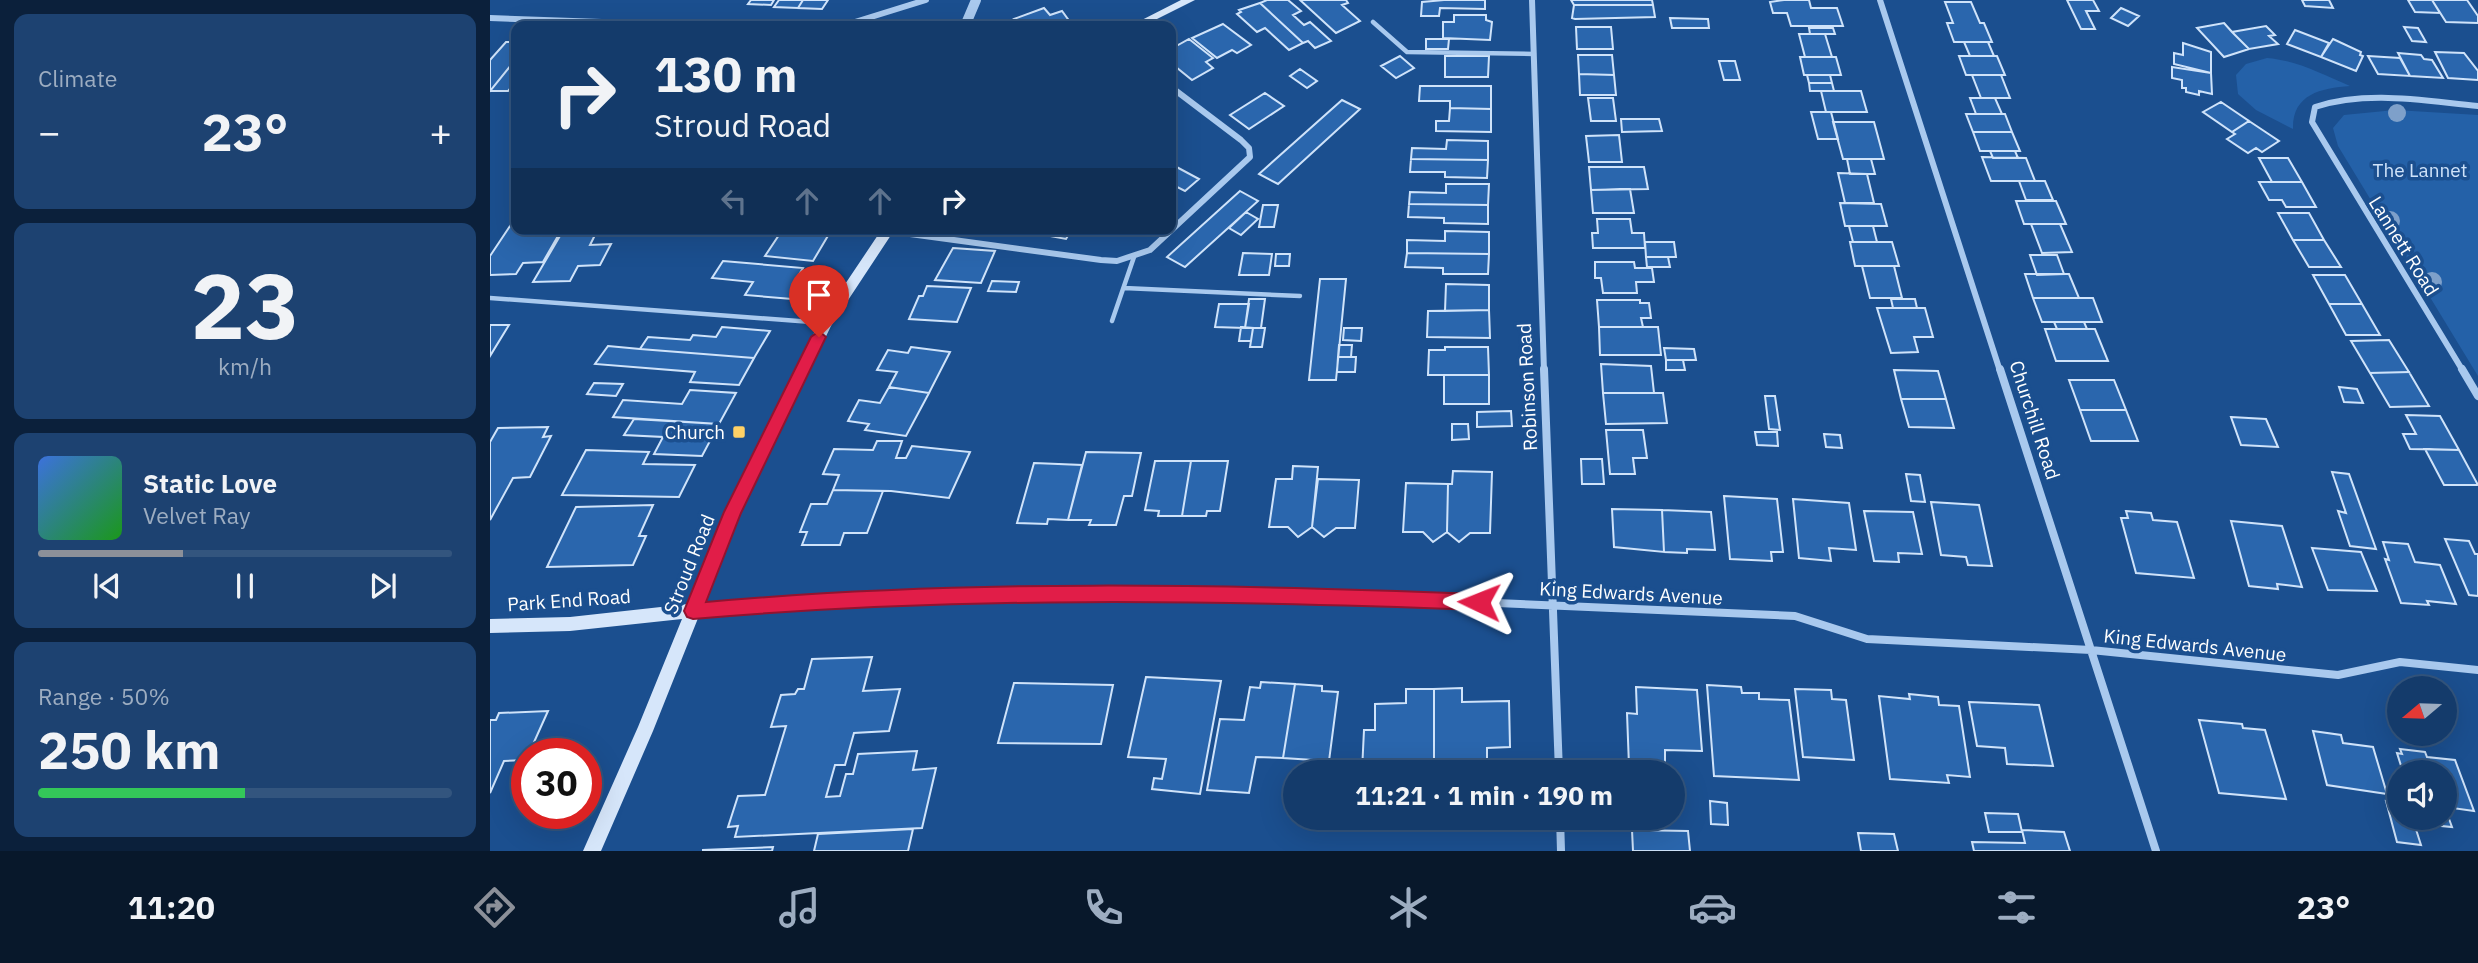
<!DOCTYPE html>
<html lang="en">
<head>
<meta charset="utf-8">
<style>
	body { margin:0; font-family:"IBM Plex Sans",sans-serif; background:#1d4271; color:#f1f3f6; height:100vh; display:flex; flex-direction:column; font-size:26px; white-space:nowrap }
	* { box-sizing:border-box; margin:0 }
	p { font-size:23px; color:#9dadc1 }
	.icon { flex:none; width:38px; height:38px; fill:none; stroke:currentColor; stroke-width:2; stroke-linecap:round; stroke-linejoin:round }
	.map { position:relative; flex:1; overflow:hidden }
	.details { display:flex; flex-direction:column; gap:14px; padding:14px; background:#0b203b; width:490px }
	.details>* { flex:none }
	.guide { position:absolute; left:21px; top:21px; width:665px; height:214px; border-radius:14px; box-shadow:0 7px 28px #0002,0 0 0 2px #33557e; background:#143b6b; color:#f1f3f6; overflow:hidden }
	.needle { width:46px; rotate:251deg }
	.buttons { position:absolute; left:1897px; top:676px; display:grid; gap:14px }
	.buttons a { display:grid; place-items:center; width:70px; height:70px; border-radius:50%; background:#143b6b; box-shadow:0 7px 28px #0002,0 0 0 2px #33557e; font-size:35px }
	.speed { position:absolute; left:21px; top:738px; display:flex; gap:14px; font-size:35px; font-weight:700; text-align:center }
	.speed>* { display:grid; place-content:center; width:91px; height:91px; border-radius:50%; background:#143b6b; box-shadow:0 7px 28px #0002,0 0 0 2px #33557e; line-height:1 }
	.speed .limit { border:10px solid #d22; background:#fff; color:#111 }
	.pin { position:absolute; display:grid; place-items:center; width:60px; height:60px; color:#fff; margin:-72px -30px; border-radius:50% 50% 50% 0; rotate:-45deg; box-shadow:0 0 7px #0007 }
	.pin .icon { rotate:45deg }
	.me { position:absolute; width:77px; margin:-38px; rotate:272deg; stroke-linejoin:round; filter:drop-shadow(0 0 5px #0008) }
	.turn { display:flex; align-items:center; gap:24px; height:147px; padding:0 28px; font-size:32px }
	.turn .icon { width:91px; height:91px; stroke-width:2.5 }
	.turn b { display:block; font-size:49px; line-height:60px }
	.lanes { display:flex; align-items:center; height:66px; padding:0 28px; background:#0003; justify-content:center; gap:35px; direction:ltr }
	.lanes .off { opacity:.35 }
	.big { font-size:52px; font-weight:700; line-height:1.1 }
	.details .tile { flex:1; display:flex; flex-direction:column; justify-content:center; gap:10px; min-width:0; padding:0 24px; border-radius:14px; background:#1d4271 }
	.details .dial { align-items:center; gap:0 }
	.dial b { font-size:91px; line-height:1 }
	.song { display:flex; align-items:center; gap:21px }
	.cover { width:84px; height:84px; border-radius:10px; background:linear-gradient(135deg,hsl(220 70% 55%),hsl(120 70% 35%)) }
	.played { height:7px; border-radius:4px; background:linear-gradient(90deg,#8c9099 35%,#33557e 35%) }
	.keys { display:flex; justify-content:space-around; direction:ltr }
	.heat { display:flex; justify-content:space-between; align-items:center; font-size:38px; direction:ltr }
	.charge { height:10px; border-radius:5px; background:linear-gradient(90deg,#34c759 50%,#33557e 0) }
	.trip { position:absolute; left:793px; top:760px; width:402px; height:70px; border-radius:35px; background:#143b6b; box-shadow:0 7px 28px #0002,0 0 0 2px #33557e; font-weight:700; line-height:70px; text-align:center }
	.tab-bar { display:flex; height:112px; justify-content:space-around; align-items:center; background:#08182b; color:#9dadc1 }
	.tab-bar .icon { width:49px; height:49px }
	.tab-bar .current { color:#8c9099 }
	.tab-bar b { font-size:32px; color:#f1f3f6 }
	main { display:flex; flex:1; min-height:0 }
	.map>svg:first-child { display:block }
	.green { fill:#2461a8 }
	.building { fill:#2a66ad; stroke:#cfe3fa; stroke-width:2 }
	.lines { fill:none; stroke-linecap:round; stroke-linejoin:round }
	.service { stroke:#a9c9ee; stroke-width:4.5 }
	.minor-far1 { stroke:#a9c9ee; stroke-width:6 }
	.minor { stroke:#a9c9ee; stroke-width:8 }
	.tertiary { stroke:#a9c9ee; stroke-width:10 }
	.secondary { fill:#d6e6fa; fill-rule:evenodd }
	.tree { fill:#7ea0ca }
	.route { fill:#e11d48; stroke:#92132f; stroke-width:2 }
	.poi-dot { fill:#ffd166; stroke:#1b4f8f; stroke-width:2.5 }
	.labels { text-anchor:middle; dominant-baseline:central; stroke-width:7; stroke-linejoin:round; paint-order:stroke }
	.park-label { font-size:19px; fill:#cfe3fa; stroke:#1b4f8f }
	.street-label { font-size:19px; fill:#fff; stroke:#1b4f8f }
	.poi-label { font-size:19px; fill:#fff; stroke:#1b4f8f; text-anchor:end }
</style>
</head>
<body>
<main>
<section class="details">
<div class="tile"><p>Climate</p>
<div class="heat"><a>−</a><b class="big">23°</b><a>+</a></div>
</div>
<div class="tile dial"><b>23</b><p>km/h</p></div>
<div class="tile">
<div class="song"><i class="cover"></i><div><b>Static Love</b><p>Velvet Ray</p></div></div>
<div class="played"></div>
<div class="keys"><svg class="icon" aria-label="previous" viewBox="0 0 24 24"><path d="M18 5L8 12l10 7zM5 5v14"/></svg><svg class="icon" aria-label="pause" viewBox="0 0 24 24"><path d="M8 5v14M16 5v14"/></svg><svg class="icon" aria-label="next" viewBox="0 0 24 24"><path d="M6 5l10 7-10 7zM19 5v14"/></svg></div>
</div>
<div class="tile"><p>Range · 50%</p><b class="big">250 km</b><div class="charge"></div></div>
</section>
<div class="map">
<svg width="1988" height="851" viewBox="0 0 1988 851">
	<rect width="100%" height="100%" fill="#1b4f8f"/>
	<path class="green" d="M1777 58C1809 61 1831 74 1860 86 1830 88 1802 95 1803 129L1766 110 1748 94 1746 75 1756 64Z
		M1905 110 1988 115V376L1848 146 1843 128 1854 115Z"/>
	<path class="building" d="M261 0H284L281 5 258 4Z
		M289 0H313L308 8 284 7Z
		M313 0H338L332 9 308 8Z
		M777 0H798L811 11 803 15 814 25 820 22 841 41 825 48 818 41 813 43 770 3Z
		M810 0H856L858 3 852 5 870 21 846 33Z
		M954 0H995V9L950 8 949 16H931L932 2Z
		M1162 0 1163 5H1084L1081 0Z
		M1294 0H1319L1321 8H1347L1353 26H1301L1297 13H1283L1280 2Z
		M1577 0H1603L1609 11H1596L1605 29H1591Z
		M1812 0H1839L1843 8 1815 6Z
		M1918 0H1942L1950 13 1925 12Z
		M1942 0H1977L1988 16V23L1956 22Z
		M1455 2H1481L1490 23H1494L1502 42H1464L1457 23H1463Z
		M770 3 813 43 799 50 775 28 767 32 747 14 751 12 749 10Z
		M1084 5H1163L1165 17 1085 19 1082 18Z
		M554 8 560 15 572 11 580 22 568 26H530L524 19Z
		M1631 8 1649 16 1638 26 1621 18Z
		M964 15H996V20L1002 22 1000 40 953 38V22H964Z
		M1180 18 1218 19 1219 28H1182Z
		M1734 23 1742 32 1759 49 1734 57 1707 28Z
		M733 24 761 45 747 53 742 50 727 58 702 38Z
		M1776 26 1785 35 1779 36 1788 44 1759 49 1742 32Z
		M1086 27H1121L1123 49H1087Z
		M1914 27 1928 28 1936 42 1922 41Z
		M1319 28H1343L1345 34H1320Z
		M1805 30 1839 43 1831 57 1797 44Z
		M1309 34H1335L1342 57H1315Z
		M699 39 723 58 716 62 723 68 702 80 681 63V49Z
		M936 39H959L958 49H936Z
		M1843 39 1871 52 1870 55 1873 56 1866 71 1831 57Z
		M16 42H26V59L0 91V60Z
		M1474 42H1498L1504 56H1480Z
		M1693 43 1721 52V73L1684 64V53L1693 55Z
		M1945 52 1974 53 1988 71V80L1958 78Z
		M1908 53 1931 55 1934 59 1942 60 1953 78 1920 76Z
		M1088 55H1122L1124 75 1089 74Z
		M910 56 924 68 906 78 891 66Z
		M955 56H999L998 77H955Z
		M1469 56H1507L1515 75H1476Z
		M1878 56 1910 58 1920 76 1888 74Z
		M1310 57H1346L1351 75H1314Z
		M26 59V81L18 91H0Z
		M1229 61H1245L1250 80H1234Z
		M1682 67 1721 73 1722 94 1709 91V95L1696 92V88H1692V80L1682 78Z
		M810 69 827 81 817 88 800 76Z
		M1089 74 1124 75 1126 95H1090Z
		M1317 75H1340L1342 83H1319Z
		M1482 75H1511L1520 98H1491Z
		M1319 83H1342L1344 91H1320Z
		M930 86H1001V109L960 108V101H929Z
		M1331 91H1371L1377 112H1336Z
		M775 93 794 106 759 129 740 115Z
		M1098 98H1123L1126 121H1101Z
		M1480 98H1505L1512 114H1486Z
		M852 100 870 109 788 184 769 174Z
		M1731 102 1759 121 1742 132 1713 112Z
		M960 108 1001 109V132L946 131V121H959Z
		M1321 112H1341L1348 139H1328Z
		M1476 114H1515L1522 132H1483Z
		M1131 119H1169L1172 131 1132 132Z
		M1759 121 1789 141 1772 152 1766 148 1758 153 1737 139 1745 134 1742 132Z
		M1343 122H1384L1394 159H1353Z
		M1483 132H1522L1530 151H1490Z
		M1129 135 1132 162H1099L1096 136Z
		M957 140 998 141V160L921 159 922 148 956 149Z
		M1500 151H1525L1528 158H1503Z
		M1492 157 1536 158 1545 181H1501Z
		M1769 158H1798L1812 182H1782Z
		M921 159 998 160 997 178 955 177V172H920Z
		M1357 159H1381L1385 174H1360Z
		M681 164 709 179 695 191 681 184Z
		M1099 167H1154L1158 189 1101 190Z
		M1348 173 1377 174 1384 203H1355Z
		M1529 181H1555L1563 200H1536Z
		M1769 182H1812L1826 207H1796L1792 200H1779Z
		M956 184H999L998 205 919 204 920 192 956 193Z
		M1140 189 1144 213H1103L1101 190Z
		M750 191 768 201 695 267 677 257Z
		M1526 201H1566L1576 224H1534Z
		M1350 203 1391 204 1397 226H1355Z
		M919 204 998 205V224L954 223V218L918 217Z
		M773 205H788L784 227H769Z
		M756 212 768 219 751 235 739 228Z
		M1788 213H1819L1834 240H1803Z
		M26 217V229H72L53 262 33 263 26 274 0 275V256Z
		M1107 219H1140L1142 233H1154L1155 248H1103L1102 233H1108Z
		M1541 224H1570L1582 252 1552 253Z
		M1359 226H1383L1387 242H1363Z
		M74 229H108L100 245 121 244 110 265 88 266 80 281 43 282Z
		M293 229H342L323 261 275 256Z
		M522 229H582L576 239Z
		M955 231 999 232V254L917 253V240L955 241Z
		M1803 240H1834L1851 267H1819Z
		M1155 242H1184L1186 257H1156Z
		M1360 242H1402L1409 266H1365Z
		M463 248 505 251 491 283 445 280Z
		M753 253 782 254 779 275H749Z
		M917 253 999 254 998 274H953V268L915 267Z
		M786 254H800L799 266H785Z
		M1540 255H1567L1574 274 1547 275Z
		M1156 257H1178L1180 267H1157Z
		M233 261 313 268 307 278H314L302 299 255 295 263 282 222 278Z
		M1105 262H1144L1145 268H1162L1164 282H1146L1147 293H1113L1111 278H1105Z
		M1372 266H1404L1412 298H1380Z
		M1535 274H1579L1589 298H1543Z
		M1823 275H1855L1872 304H1839Z
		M830 279H856L846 380H819Z
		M502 281 529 282 526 292 498 291Z
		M956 284 999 285V310L955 311Z
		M437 286 481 288 467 322 419 319 429 296H433Z
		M1543 298H1603L1612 322H1552Z
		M759 299H775L771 328H755Z
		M1401 299H1425L1427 308H1403Z
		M1107 300H1150V303H1159L1161 318H1151L1153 327H1109Z
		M729 304H759L755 328 725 327Z
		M1839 304H1872L1890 335H1856Z
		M1387 308H1435L1443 337H1424L1428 352 1401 353Z
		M999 310 1000 338 937 337 938 311Z
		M1564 322H1594L1597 329H1567Z
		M0 325H19L0 356Z
		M232 327 280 331 264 358 150 349 158 337 200 340 203 335 226 337Z
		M751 327 763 328 761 341H749Z
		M1109 327H1168L1171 355H1110Z
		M763 328H775L772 347H760Z
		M854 328H872L871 341 853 340Z
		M1555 329H1605L1618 361H1566Z
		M1899 340 1919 372 1880 373 1861 341Z
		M849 345H862L861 357H848Z
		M118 346 150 349 264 358 249 385 200 382 205 372 105 364Z
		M421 347 460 352 439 393 399 387 407 372 387 370 398 350 418 353Z
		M955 347H998L999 375H938L939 350H955Z
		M1174 348 1204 349 1206 360H1176Z
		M848 357H866L865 372H847Z
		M1176 360H1193L1195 370H1176Z
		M1111 364 1161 366 1164 393H1113Z
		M1404 370 1448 371 1456 399H1411Z
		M1919 372 1939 406 1900 407 1880 373Z
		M954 375H999V404H954Z
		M1579 380H1624L1636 410H1590Z
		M104 383 133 384 126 396 97 394Z
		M399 387 439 393 416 436 375 430 379 424 358 421 369 400 390 403Z
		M1849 387 1867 389 1873 403 1854 402Z
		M200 390 246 393 229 424 123 417 133 400 192 404Z
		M1113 393H1173L1177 423 1116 424Z
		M1275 396H1285L1290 430 1279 429Z
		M1411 399H1456L1464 428 1419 427Z
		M1590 410H1636L1648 441H1601Z
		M1021 411 1022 426 987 427V412Z
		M1916 415 1950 416 1969 450 1920 449 1913 434H1926Z
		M1741 417 1776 419 1788 447 1751 445Z
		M144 419 229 424 212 456 164 454 173 437 134 435Z
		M962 424H978L979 439 962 440Z
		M58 427 53 437 61 436 40 477 23 478 0 520V442L8 428Z
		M1116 430H1153L1157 458H1143L1145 474H1120Z
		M1265 432H1287L1288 446 1267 445Z
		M1334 434 1350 435 1352 448 1336 447Z
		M387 441H412L406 458H416L422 446 480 452 459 498 401 491 343 490 349 475 333 474 344 449 383 450Z
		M1935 449 1969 450 1988 485H1954Z
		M96 450 159 452 153 464 205 465 189 497 72 495Z
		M596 452 651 453 642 496H634L626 525H599L601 520H578Z
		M1091 459H1112L1114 484H1092Z
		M665 461H701L692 516H668L669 511 655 510Z
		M701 461H738L730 511H717L716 516H692Z
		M544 463 592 465 578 520 558 519 557 524 527 523Z
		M803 466 828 467 822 527 808 537 798 527H779L786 479H802Z
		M963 471 1002 472 1000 533H980L969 542 957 532 958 484H962Z
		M1842 472 1859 474 1886 549 1860 546 1848 511 1856 513Z
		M1416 474 1430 475 1435 502 1421 501Z
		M828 479 869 480 865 528H846L834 537 822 527Z
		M916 483 958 484 957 532 943 542 933 532H913Z
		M343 490 393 491 377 533H354L350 545H312L317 532H310L321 504H337Z
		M1234 496 1287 499 1293 552H1281L1282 561 1240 559Z
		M1303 499 1359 503 1366 550 1339 548 1341 561 1309 558Z
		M1441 502 1489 505 1502 566 1478 565 1476 557 1451 555Z
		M163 505 149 536H156L143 565 57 567 86 507Z
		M1122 509 1172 510 1174 552 1124 547Z
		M1172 510 1221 512 1225 550 1197 549V553L1174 552Z
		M1374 511 1423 512 1432 554 1408 553 1409 562 1384 561Z
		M1636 511 1661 513 1663 520 1687 522 1704 578 1646 573 1631 518H1638Z
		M1741 521 1792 526 1812 587 1787 584 1788 589 1759 586Z
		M1955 539 1979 541 1985 554H1988V596L1979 595Z
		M1893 542 1918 544 1925 562 1950 565 1966 604 1937 601 1939 605 1911 603 1895 559 1899 560Z
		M1822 548 1871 552 1887 591 1838 590Z
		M382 657 373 691 410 689 399 731 364 733 355 765H345L336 797 350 796 356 774H363L368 754 427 751 423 770 446 768 432 828 245 837 248 826 238 827 248 796 275 795 296 726 281 727 291 695 305 694 308 689H314L322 659Z
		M656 677 731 681 710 794 662 789 664 778 672 779 676 759 638 757Z
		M771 682 805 684 793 758 766 757 759 793 717 790 730 719 754 720 760 687 770 688Z
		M524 683 623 685 611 744 508 743Z
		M805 684 832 686V691L848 692 839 761 793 758Z
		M1217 685 1251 687 1252 693H1269V699L1299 700 1309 780 1224 776Z
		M1146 687 1207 690 1212 751 1175 750V768L1139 766 1137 713 1147 714Z
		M972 688V702L1019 701 1020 747 997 748V765L944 766V689Z
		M916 689H944V769L872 771 874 730H885V704L916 703Z
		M1305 689 1341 690 1342 699 1356 700 1364 760 1313 757Z
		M1419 694 1448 697 1449 705 1469 706 1480 777 1457 775 1459 783 1400 779 1389 696 1420 699Z
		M1479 702 1549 705 1563 766 1517 764 1515 748 1487 746Z
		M58 711 36 760 14 761 0 793V720H6L9 713Z
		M1709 720 1752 724 1753 728 1775 730 1796 799 1729 793Z
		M1823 731 1851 735 1853 743 1883 747 1897 794 1837 785Z
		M1910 749 1935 752 1937 757 1965 760 1984 811 1955 807V772H1913L1907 753 1912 754Z
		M1220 801 1237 803 1238 825 1221 824Z
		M1896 801 1909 803V817H1922L1931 845 1907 842Z
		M1955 808 1962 827 1931 824 1928 817H1955Z
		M1495 813 1528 814 1532 832H1499Z
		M423 829 418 851H324L328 834Z
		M1142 830 1198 831 1200 851H1143Z
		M1532 830 1574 832 1580 851H1484L1482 842 1535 843Z
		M1368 833 1404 834 1408 851H1371Z
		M283 847 282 851H213V850Z"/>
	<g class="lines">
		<path class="service" d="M883 22 917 52 1044 54
			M634 288 810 296
			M0 298 335 323
			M622 321 644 257"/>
		<path class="minor-far1" d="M1042 0 1054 371
			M1390 0 1510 371
			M0 18 227 26
			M352 26 436 0
			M398 231 611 260 627 261 660 250 760 157 759 148 751 140 681 87
			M1973 371 1822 122 1825 107C1878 90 1934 101 1988 106"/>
		<path class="minor" d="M1054 369 1069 772
			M1510 369 1666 851
			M1972 369 1988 396
			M204 611 305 602 475 595 682 593 890 598 1305 616 1377 639 1601 650 1848 675 1910 662 1988 670
			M1070 817 1071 851"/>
		<path class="tertiary" d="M475 26 486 0"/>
		<path class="secondary" d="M691 0H705L653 26H640Z
			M392 229H405L341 326 250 513 163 731 111 851H93L148 727 192 619 80 631 0 633V619L80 617 198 604 236 512 329 323Z"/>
	</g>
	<g class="tree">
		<circle cx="1907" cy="113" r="9"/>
		<circle cx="1900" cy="221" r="10"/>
		<circle cx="1942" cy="282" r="10"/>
	</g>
	<path class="route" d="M329 331 336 337 251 513 216 602C473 579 731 584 989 594L995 596 998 602 995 608 989 610C725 600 467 596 203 619L197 617 194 611 234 512 321 337Z"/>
	<rect class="poi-dot" x="242" y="425" width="14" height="14" rx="3.5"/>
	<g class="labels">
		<g class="park-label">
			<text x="1930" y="170">The Lannet</text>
		</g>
		<g class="street-label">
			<text transform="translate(1914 246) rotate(58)">Lannett Road</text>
			<text transform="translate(1037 387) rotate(-93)">Robinson Road</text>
			<text transform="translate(1545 420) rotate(72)">Churchill Road</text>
			<text transform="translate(199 564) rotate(-68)">Stroud Road</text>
			<text transform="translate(1141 593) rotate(3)">King Edwards Avenue</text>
			<text transform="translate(79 600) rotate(-4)">Park End Road</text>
			<text transform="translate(1705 645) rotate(6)">King Edwards Avenue</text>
		</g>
		<g class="poi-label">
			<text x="235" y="432">Church</text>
		</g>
	</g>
</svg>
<div class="buttons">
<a><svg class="needle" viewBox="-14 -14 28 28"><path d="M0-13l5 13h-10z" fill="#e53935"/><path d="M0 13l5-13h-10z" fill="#9dadc1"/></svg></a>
<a><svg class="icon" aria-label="sound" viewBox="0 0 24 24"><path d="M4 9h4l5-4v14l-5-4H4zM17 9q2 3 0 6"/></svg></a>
</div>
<div class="speed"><div class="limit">30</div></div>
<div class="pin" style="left:329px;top:337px;background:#d93025"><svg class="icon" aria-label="arrive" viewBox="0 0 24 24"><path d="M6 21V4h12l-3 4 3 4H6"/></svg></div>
<svg class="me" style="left:989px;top:602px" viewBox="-20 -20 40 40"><path d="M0-17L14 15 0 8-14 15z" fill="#e11d48" stroke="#fff" stroke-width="4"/></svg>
<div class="trip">11:21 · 1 min · 190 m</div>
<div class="guide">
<div class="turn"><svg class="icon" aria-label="right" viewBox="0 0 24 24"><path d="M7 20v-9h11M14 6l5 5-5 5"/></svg><div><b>130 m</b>Stroud Road</div></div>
<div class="lanes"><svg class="icon off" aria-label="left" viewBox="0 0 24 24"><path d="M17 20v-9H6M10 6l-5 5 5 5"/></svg><svg class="icon off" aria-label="ahead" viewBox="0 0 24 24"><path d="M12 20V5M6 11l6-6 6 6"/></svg><svg class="icon off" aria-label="ahead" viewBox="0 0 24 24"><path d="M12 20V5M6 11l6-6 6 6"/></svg><svg class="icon" aria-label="right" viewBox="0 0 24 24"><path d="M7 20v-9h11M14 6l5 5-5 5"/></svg></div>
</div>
</div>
</main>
<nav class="tab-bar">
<b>11:20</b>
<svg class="icon current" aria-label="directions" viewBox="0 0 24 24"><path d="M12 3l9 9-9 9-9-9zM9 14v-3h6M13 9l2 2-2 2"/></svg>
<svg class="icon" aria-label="music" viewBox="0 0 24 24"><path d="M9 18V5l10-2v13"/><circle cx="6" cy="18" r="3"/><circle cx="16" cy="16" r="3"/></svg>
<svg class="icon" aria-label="phone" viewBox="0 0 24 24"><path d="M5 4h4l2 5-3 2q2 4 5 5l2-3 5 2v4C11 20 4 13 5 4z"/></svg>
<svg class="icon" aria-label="climate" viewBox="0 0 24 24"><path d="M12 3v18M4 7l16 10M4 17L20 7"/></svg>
<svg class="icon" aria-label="car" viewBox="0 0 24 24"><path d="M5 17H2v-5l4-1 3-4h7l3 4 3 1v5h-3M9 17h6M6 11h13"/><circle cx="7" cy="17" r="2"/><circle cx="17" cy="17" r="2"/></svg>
<svg class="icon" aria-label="filters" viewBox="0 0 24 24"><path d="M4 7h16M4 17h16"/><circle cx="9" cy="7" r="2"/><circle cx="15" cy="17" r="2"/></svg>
<b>23°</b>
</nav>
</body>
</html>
